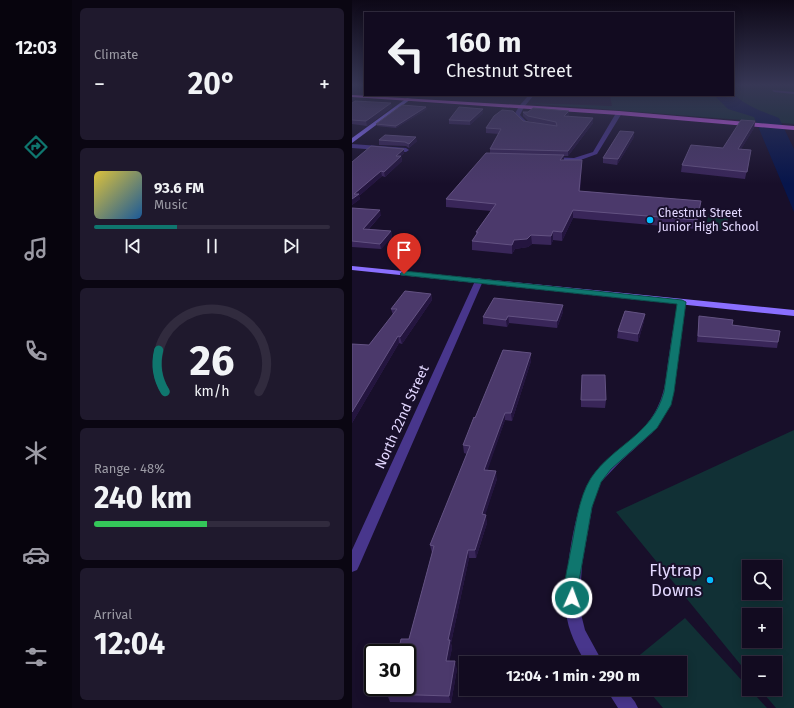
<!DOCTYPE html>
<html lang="en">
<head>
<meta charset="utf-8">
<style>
	body { margin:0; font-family:"Fira Sans",sans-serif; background:#1f192d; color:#f1f3f6; height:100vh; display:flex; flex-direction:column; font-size:15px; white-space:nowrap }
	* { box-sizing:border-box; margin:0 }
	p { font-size:13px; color:#9c9ba5 }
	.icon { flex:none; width:22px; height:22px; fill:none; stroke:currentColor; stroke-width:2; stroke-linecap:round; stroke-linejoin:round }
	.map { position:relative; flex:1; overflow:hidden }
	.details { display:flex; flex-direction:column; gap:8px; padding:8px; background:#0a0612; width:280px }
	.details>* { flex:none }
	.banner { position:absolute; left:12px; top:12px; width:370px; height:84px; border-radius:0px; box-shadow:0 2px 10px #0003,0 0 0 1px #312b3e; background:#120b20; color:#f1f3f6; overflow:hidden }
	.controls { position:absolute; left:390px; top:560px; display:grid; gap:8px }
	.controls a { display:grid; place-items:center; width:40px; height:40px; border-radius:0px; background:#120b20; box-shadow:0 2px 10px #0003,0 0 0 1px #312b3e; font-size:20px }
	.speed { position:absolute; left:12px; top:644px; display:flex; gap:8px; font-size:20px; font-weight:700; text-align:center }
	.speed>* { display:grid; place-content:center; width:52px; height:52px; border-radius:50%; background:#120b20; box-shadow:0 2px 10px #0003,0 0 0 1px #312b3e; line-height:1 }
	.speed .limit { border:2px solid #111; border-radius:6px; background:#fff; color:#111 }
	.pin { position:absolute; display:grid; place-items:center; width:34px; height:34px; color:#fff; margin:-41px -17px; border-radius:50% 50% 50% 0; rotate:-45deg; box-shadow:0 0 4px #0007 }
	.pin .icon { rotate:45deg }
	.me { position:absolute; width:44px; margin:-22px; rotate:2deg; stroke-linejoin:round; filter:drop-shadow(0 0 3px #0008) }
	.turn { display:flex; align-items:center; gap:14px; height:84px; padding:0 16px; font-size:18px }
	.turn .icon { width:52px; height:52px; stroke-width:2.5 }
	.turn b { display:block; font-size:28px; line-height:34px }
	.big { font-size:30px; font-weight:700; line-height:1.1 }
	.details .widget { flex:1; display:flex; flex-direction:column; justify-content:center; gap:6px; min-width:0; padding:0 14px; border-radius:6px; background:#1f192d }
	.details .dial { align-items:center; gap:0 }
	.dial svg { height:104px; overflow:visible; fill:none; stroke:#312b3e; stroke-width:7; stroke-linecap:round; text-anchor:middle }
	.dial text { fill:#f1f3f6; stroke:none }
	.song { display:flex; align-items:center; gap:12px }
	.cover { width:48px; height:48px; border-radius:6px; background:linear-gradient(135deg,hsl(50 70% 55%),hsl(210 70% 35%)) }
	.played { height:4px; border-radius:2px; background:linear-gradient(90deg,#0f766e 35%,#312b3e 35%) }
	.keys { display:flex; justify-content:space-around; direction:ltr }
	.heat { display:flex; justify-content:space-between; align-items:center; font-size:22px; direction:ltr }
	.charge { height:6px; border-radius:3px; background:linear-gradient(90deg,#34c759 48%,#312b3e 0) }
	.trip { position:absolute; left:107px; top:656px; width:228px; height:40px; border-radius:0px; background:#120b20; box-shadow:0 2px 10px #0003,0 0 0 1px #312b3e; font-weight:700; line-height:40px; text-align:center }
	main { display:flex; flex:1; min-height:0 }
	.tab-bar { display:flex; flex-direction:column; width:72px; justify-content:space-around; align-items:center; background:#07040d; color:#9c9ba5 }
	.tab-bar .icon { width:28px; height:28px }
	.tab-bar .on { color:#0f766e }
	.tab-bar b { font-size:18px; color:#f1f3f6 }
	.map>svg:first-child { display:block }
	.green { fill:#113035; fill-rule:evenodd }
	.water { fill:#07154b }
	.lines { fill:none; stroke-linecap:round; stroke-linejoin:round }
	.street { fill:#48368c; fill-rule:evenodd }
	.secondary { fill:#8a6fff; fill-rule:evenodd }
	.primary { fill:#dd5fff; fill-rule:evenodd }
	.wall { fill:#392659 }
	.shaded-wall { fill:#24153f }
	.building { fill:#4b396b; stroke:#635282 }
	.route { fill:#0f766e; stroke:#0a4d48 }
	.poi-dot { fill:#04bdff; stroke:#180f2a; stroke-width:1.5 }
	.labels { text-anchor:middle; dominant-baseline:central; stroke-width:4; stroke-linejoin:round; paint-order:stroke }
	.far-poi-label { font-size:12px; fill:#e3d8ff; stroke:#180f2a; text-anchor:start }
	.street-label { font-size:14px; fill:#e3d8ff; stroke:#180f2a }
	.near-poi-label { font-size:17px; fill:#e3d8ff; stroke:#180f2a; text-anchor:end }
</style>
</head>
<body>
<main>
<nav class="tab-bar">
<b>12:03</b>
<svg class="icon on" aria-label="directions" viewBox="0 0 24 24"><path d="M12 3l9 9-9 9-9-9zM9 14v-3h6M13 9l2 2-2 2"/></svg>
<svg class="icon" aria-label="music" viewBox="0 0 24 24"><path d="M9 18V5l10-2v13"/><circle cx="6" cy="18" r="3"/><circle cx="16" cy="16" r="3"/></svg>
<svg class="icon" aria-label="phone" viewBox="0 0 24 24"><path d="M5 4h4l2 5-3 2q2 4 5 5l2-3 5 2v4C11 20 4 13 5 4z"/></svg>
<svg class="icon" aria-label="climate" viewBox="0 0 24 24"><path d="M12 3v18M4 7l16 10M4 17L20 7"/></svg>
<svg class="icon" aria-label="car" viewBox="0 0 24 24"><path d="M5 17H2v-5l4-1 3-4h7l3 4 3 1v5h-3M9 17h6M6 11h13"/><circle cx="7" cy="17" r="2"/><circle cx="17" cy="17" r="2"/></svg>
<svg class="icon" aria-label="filters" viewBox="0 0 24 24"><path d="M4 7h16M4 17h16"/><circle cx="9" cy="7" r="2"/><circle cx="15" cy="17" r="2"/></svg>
</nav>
<section class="details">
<div class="widget"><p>Climate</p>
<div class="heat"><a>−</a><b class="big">20°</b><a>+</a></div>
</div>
<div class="widget">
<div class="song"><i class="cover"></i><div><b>93.6 FM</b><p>Music</p></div></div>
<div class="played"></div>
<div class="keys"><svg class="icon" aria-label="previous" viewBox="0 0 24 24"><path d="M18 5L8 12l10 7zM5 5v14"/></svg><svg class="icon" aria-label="pause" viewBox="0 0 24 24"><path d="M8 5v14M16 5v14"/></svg><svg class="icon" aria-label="next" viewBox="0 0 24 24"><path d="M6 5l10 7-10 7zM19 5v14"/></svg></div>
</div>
<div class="widget dial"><svg viewBox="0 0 100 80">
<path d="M14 69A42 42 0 1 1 86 69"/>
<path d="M14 69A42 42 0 0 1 9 37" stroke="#0f766e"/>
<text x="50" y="56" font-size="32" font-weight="700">26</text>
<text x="50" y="72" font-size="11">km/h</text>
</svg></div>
<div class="widget"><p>Range · 48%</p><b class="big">240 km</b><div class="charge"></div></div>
<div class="widget"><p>Arrival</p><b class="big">12:04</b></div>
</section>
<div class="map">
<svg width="442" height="708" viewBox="0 0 442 708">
	<rect width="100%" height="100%" fill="#180f2a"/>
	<path class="green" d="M381 85H442V124L173 103 260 106 258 95H381Z
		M356 214 376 215V222L384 223 383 231 354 229Z
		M442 430V708H424L408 689H423V663H397V675L264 512ZM397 567H423V593H397ZM397 615H423V641H397Z
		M333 618 415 708H311L295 689H328V663H278Z"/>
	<path class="water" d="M381 92C388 104 414 113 427 118L442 149V212L402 117 376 109 362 95H381Z"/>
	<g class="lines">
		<path class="street" d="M420 90 442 92V94L422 92Z
			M177 95H182L172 107 168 115 175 122 185 123 186 124C177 129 168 122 162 115L168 105Z
			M267 111 270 113 245 154 223 162 199 161 196 159 199 157 222 158 241 152 264 113Z
			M0 144 54 148 57 150 54 152 0 148Z
			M127 278 131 281 7 566 5 570 0 572V550L123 281Z
			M330 299 334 302 322 392 317 407 300 433 270 460 249 482 241 503 230 565 228 598 229 614 233 630 251 663H234C225 648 216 631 214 612 211 583 223 497 242 474 261 451 294 435 306 406 313 392 314 377 316 362 319 342 322 322 326 302Z
			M254 689H273L283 702 286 708H266Z"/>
		<path class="secondary" d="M55 98 59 99 0 143V138Z
			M0 266 442 310V316L0 270Z"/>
		<path class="primary" d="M0 95 267 111 442 126V130L267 115 0 97Z"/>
	</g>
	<path class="wall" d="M0 103 40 107 15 126 0 124Z
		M75 109 44 128 25 126 24 124Z
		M171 112 216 116 241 123 216 156H212V160H230L228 191 349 201 344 229 221 218 210 241 201 240 199 245 180 244 176 247 163 249 160 254 120 250V241L124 235V232L139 211 94 207V199L138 153V149L147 134 134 133V128L171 121 200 126 176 121 171 116Z
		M131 113 118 125 97 124V120Z
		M403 121 402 128 389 149 399 150 393 179 329 172 330 165 371 148Z
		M282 137 265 165 251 163V158Z
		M27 140 65 141 57 148 54 146 27 145Z
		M52 149V153L49 156 50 161 33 177 30 176 7 196 8 199 0 205V162Z
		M0 208 29 215 17 229 39 231 40 237 29 249 0 247Z
		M79 294 80 300 50 344 47 343 0 423V344L17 345 41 315 39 309Z
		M211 305V312L205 328 157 323 155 327 131 324V317Z
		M293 314 292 321 286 342 265 338 266 331Z
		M347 316 380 325 426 342 425 348 345 342Z
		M179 353V361L160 421 153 420 135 470 145 479 133 514 135 523 124 558H117L99 643 100 648 97 661 105 669 99 703 38 702 35 694 57 639 80 553 78 545 115 454 112 453 111 445 123 418Z
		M229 400H254L253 408 229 407Z"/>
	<path class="shaded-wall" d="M39 103 40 107 15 126 14 121Z
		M74 107 75 109 44 128V126Z
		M131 109V113L118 125V121Z
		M217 111V116H212Z
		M241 118V123L216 156V151Z
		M403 121 402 128 385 156 386 149Z
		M282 132V137L265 165 266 159Z
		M64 137 65 141 57 148V144Z
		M52 149V153L49 156 50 161 33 177 32 172 44 156Z
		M212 155V162L208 160Z
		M230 160V167L227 199V191Z
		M29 171 30 176 7 196 8 199 0 205V199L2 194Z
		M349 201 348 209 344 229 345 220Z
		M28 210 29 215 12 234 11 229Z
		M221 210V218L210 241V232Z
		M39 231 40 237 29 249 28 244Z
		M201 231V240L199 245V236Z
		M179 235 180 244 176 247 163 249 160 254V245L162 240Z
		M79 294 80 300 50 344 48 337Z
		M211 305V312L205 328V321Z
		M293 314 292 321 286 342V334Z
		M156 316 157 323 155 327 154 320Z
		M46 336 47 343 0 423V412Z
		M179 353V361L160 421 159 413Z
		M153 413V420L133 478 132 470Z
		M144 471 145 479 131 522 130 514Z
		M134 515 135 523 124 558 123 550Z
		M116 550 117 558 99 643 100 648 96 669 94 661 96 640Z
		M103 661 105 669 99 703 97 696Z"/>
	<path class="building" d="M3 101 39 103 14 121 0 120V103Z
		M50 105 74 107 44 126 24 124Z
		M107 107 131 109 118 121 97 120Z
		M181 108 217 111 212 116 241 118 216 151 138 149 149 129 134 128 142 116 150 110 161 111 171 121 205 126 204 122 176 116 171 112H176Z
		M389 120 403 121 386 149 399 150 395 172 330 165 339 145 371 148Z
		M268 131 282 132 266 159 251 158Z
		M33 135 64 137 57 144 53 142 27 140Z
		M19 146 52 149 44 156H49L32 172 29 171 2 194H7L0 199V162Z
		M134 153 212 155 208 160H230L227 191 349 201 345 220 221 210 210 232 201 231 199 236 179 235 175 239 162 240 160 245 120 241 126 232H124L144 204 94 199Z
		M0 208 28 210 11 229 39 231 28 244 0 241Z
		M53 291 79 294 48 337 46 336 0 412V344L17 345 45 309H39Z
		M142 298 211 305 205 321 156 316 154 320 131 317Z
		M273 311 293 314 286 334 266 331Z
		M347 316 381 320 380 325 428 331 426 342 346 336Z
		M151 350 179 353 159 413H153L132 470 144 471 130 514 134 515 123 550H116L96 640H98L94 661H103L97 696 35 694 37 687H55V653H46L49 639H57L82 546 78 545 118 446 111 445 122 417 123 418Z
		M230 375H253L254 400H229Z"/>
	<linearGradient id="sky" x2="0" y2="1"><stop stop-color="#0d0817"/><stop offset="0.46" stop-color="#373755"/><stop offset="1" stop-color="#373755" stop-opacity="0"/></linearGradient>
	<rect width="442" height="184" fill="url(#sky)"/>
	<path class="route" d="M52 271 330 300 334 302 322 392 319 405 305 428 259 469 249 482 240 507 227 581V598L225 602 220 603 215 602C209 588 216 568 218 554 223 531 226 498 239 478 262 444 300 436 312 392L325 304 49 275 48 274Z"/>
	<g class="poi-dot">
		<circle cx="298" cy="220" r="4"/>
		<circle cx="358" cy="580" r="4"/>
	</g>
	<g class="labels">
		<g class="far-poi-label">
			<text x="306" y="213">Chestnut Street<tspan x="306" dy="14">Junior High School</tspan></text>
		</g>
		<g class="street-label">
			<text transform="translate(50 417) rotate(-66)">North 22nd Street</text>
		</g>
		<g class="near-poi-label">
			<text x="350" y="570">Flytrap<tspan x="350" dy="20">Downs</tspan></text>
		</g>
	</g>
</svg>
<div class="controls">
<a><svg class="icon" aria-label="search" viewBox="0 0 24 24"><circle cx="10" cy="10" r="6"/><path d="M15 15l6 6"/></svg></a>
<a>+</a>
<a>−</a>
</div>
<div class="speed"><div class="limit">30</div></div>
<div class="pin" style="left:52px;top:274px;background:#d93025"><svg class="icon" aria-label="arrive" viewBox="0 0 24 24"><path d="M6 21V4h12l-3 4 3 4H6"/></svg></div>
<svg class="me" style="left:220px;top:598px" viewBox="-20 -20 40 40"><circle r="17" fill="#0f766e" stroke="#fff" stroke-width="3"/><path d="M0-11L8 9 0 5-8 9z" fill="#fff"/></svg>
<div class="trip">12:04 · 1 min · 290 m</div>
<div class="banner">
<div class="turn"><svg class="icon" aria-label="left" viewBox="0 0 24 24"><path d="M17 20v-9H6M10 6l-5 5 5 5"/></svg><div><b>160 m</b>Chestnut Street</div></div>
</div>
</div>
</main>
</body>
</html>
